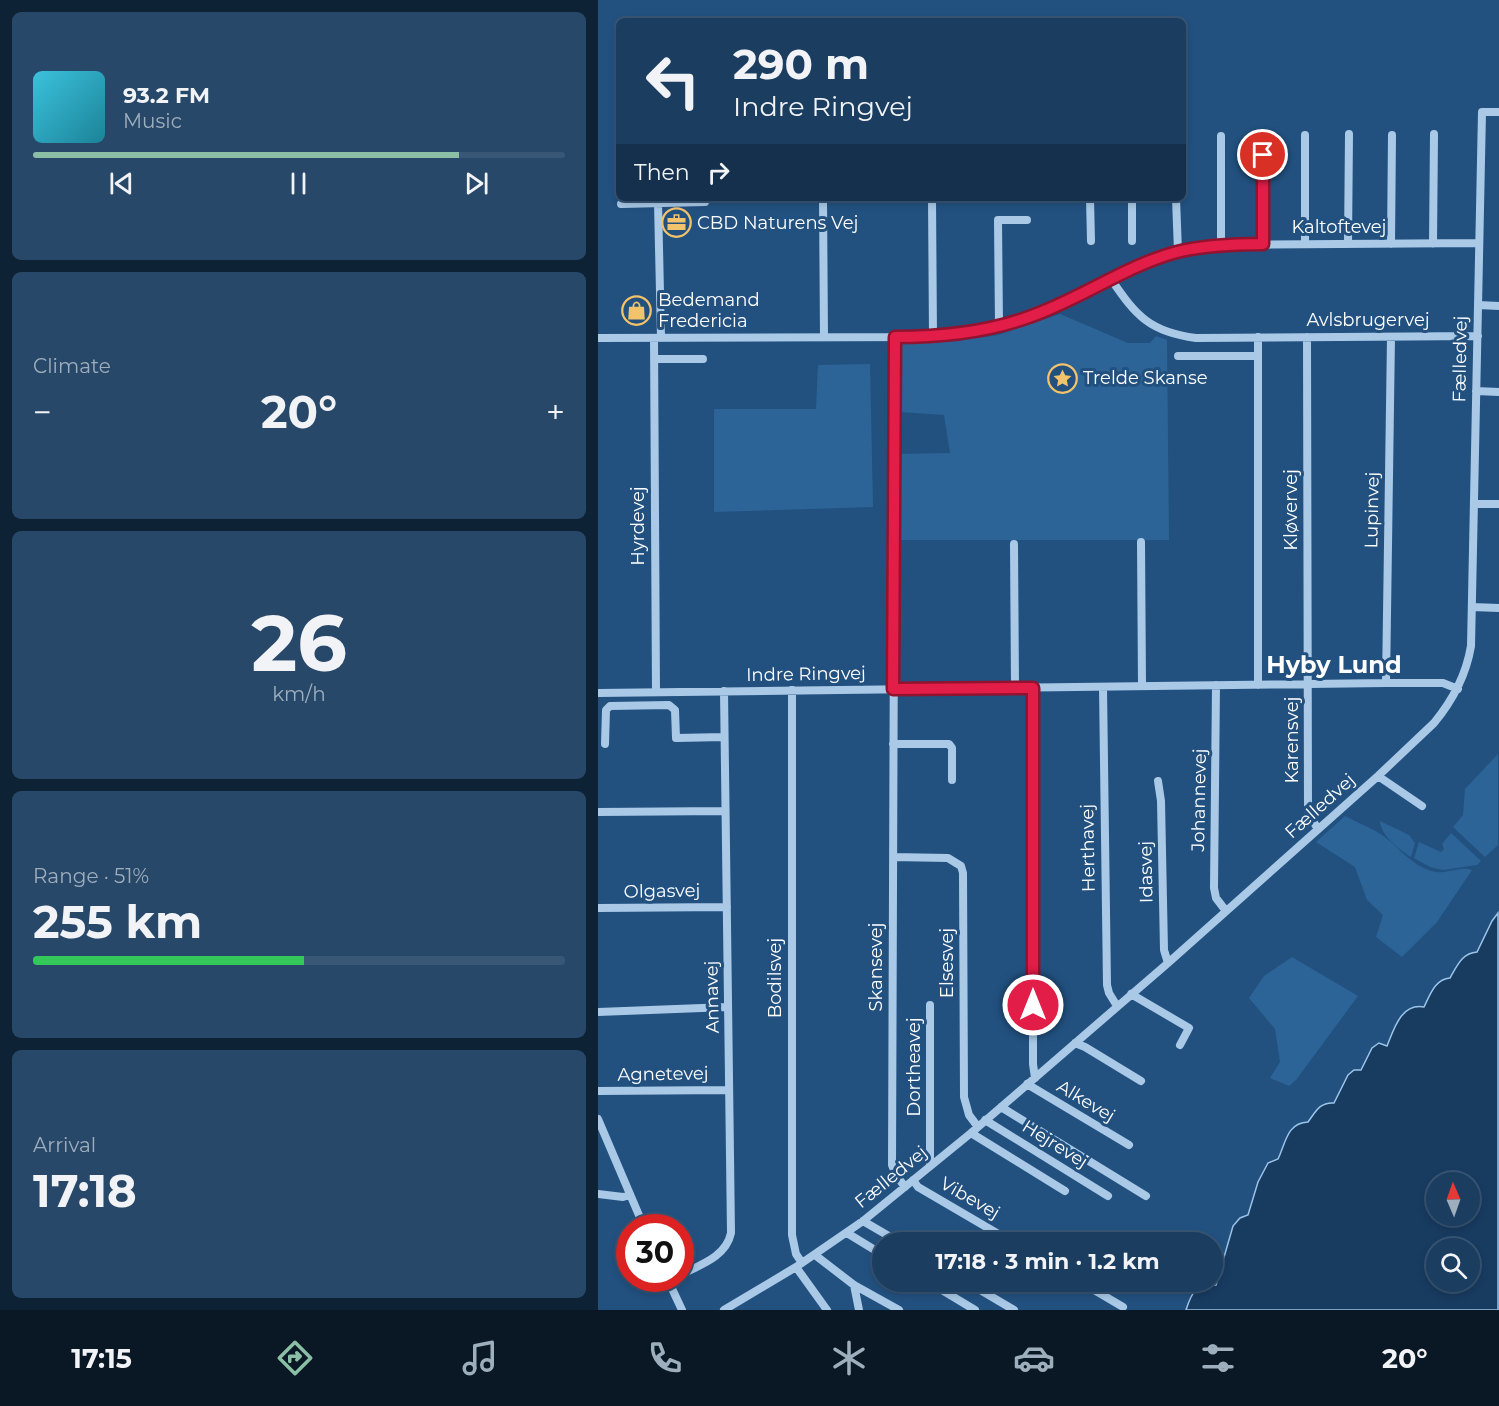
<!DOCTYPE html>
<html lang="en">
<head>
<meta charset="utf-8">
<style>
	body { margin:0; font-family:Montserrat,sans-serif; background:#274869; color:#f1f3f6; height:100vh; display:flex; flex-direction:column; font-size:22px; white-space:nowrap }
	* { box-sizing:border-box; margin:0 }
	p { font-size:20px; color:#9faebd }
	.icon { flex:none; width:33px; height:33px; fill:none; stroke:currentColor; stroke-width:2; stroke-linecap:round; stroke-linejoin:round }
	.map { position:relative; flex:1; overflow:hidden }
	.panel { display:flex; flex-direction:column; gap:12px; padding:12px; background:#0e2235; width:598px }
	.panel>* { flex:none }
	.top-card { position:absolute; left:18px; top:18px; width:570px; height:183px; border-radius:9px; box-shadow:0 3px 9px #0003,0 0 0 2px #385675; background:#1a3d60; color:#f1f3f6; overflow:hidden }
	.needle { width:39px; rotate:358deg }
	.controls { position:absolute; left:828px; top:1172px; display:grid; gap:12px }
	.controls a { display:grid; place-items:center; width:54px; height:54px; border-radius:50%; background:#1a3d60; box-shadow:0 3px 9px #0003,0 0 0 2px #385675; font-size:30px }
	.speed { position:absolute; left:18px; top:1214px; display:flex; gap:12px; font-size:30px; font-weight:700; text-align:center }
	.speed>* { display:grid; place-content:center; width:78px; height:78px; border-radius:50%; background:#1a3d60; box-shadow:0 3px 9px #0003,0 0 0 2px #385675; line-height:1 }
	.speed .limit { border:9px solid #d22; background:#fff; color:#111 }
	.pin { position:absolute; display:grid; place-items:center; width:51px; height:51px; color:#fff; margin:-26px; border:3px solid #fff; border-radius:50%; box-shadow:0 2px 6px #0007 }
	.me { position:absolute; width:66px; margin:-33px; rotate:0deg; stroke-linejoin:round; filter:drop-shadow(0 0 4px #0008) }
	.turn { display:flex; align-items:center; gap:21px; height:126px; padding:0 18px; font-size:27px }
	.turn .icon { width:78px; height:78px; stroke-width:2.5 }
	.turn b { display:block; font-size:42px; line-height:51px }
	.then { display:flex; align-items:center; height:57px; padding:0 18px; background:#0003; gap:12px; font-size:22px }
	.big { font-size:45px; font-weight:700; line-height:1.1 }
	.panel .tile { flex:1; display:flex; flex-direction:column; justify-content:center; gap:9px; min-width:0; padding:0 21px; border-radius:9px; background:#274869 }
	.panel .dial { align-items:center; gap:0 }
	.dial b { font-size:78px; line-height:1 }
	.song { display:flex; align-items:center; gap:18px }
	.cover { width:72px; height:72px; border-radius:9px; background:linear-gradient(135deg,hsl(190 70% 55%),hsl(190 70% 35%)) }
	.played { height:6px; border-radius:3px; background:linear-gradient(90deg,#8abfa5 80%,#385675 80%) }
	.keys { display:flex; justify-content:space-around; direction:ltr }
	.heat { display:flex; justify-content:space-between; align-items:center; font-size:33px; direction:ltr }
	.charge { height:9px; border-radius:4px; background:linear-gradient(90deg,#34c759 51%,#385675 0) }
	.trip { position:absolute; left:274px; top:1232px; width:351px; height:60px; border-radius:30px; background:#1a3d60; box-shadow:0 3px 9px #0003,0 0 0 2px #385675; font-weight:700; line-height:60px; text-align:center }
	.tabs { display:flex; height:96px; justify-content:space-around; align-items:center; background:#0a1826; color:#9faebd }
	.tabs .icon { width:42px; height:42px }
	.tabs .current { color:#8abfa5 }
	.tabs b { font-size:27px; color:#f1f3f6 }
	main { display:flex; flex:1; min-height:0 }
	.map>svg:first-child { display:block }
	.green { fill:#2c6498 }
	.water { fill:#183b60; stroke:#9cc4e8; stroke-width:1.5; fill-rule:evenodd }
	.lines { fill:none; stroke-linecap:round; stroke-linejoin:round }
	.minor { stroke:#a9c9e7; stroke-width:8 }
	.route-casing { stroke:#92132f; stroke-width:15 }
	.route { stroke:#e11d48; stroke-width:10 }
	.labels { text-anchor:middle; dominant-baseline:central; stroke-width:6; stroke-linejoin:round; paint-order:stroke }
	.poi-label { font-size:18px; fill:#fff; stroke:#225180; text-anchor:start }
	.street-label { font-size:18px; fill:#fff; stroke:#225180 }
	.district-label { font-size:24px; font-weight:bold; fill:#fff; stroke:#225180 }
</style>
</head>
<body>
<main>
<section class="panel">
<div class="tile">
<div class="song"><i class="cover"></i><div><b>93.2 FM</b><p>Music</p></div></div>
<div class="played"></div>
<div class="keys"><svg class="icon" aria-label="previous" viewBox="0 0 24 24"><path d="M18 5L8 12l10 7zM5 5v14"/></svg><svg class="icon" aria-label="pause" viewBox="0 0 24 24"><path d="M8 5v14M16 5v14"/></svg><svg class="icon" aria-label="next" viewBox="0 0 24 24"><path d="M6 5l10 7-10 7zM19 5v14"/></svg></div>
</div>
<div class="tile"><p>Climate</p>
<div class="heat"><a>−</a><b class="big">20°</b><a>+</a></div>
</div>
<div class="tile dial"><b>26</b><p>km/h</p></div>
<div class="tile"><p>Range · 51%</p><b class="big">255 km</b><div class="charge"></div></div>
<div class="tile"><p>Arrival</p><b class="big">17:18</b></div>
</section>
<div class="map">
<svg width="901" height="1310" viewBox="0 0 901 1310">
	<rect width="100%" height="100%" fill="#225180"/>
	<path class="green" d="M462 314 530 343H552L558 336 569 340 571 540H302V454L352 453 346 415 302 412V344L360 341 400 335Z
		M272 364 275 507 116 512V409H218L220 365Z
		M900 754V845L887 857 855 827 865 815 867 789Z
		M747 816C760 823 777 829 788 838 803 850 814 865 833 871 847 876 861 865 874 870L839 922 804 957 778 937 785 915 769 900 757 867 718 842Z
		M782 821 811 835 817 843 813 857C801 849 783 836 782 821Z
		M853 833 883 861 879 865 845 870 832 867 816 858 821 842 843 852 846 849 844 844Z
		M694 957 760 996 698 1080 691 1086 672 1078 682 1062 677 1029 651 998 666 976Z"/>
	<path class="water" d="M900 913V1310H588C594 1291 597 1286 618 1285L635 1226 642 1218 650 1215 660 1182 670 1163 680 1159C688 1142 689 1123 710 1122 718 1111 722 1102 736 1103L750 1075 756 1070H763L774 1048 781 1043 789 1046C796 1029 803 1003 826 1007 832 995 837 979 852 978 859 966 864 953 879 952L894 921ZM838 1182H872V1215H838ZM838 1248H872V1281H838Z"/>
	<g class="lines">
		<path class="minor" d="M665 134V244
			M707 135V244
			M623 136V245
			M225 198 226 337
			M334 198 335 337
			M492 198 493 241
			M534 198V241
			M578 198 580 252
			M60 203 63 337
			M23 204 107 202
			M750 244 751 134
			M793 244 794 135
			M835 244 836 134
			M513 279C538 316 552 332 598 338L880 336
			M880 305 901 306
			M401 326 400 220H429
			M297 337 294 1165 298 1175 307 1187
			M660 337V685
			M709 337 710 810 713 818 720 829
			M0 338 335 337 401 326 430 318 556 260 580 252 623 245 881 243
			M56 338 58 692
			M580 356H660
			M56 359H105
			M878 391 901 392
			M877 504H901
			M543 542 544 686
			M416 544 417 688
			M874 607 901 608
			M788 683 793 337
			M618 685 616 888 618 898 628 911
			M505 687 509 985 511 993 519 1006
			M435 688V1064L437 1078
			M194 690V1235L198 1254 204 1263
			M0 693 788 683H845L860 689
			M7 744 8 710 12 706 71 705 77 710 78 738 126 737
			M295 744H351L354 748V780
			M780 776 824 806
			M560 781 563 801 566 950 570 963
			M0 812 127 811
			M295 857 350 858 363 866 365 873 366 1097 371 1115 380 1127
			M0 908 129 907
			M533 994 591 1028 582 1045
			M332 1005V1166
			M0 1012 130 1007
			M477 1043 487 1047 543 1081
			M429 1084 531 1145
			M0 1091 131 1090
			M403 1107 548 1196
			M0 1119 46 1227
			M387 1120 510 1196
			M373 1133 467 1191
			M315 1180 320 1187 414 1242
			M0 1194 25 1197 32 1195
			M265 1221 301 1242
			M249 1233 285 1255
			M217 1255 256 1285 301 1310
			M198 1267 229 1310
			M82 1275C102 1265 128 1257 133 1233L126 691
			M69 1278 84 1310
			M329 1281 377 1310
			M367 1281 416 1310
			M481 1281 525 1307
			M256 1285 261 1310
			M126 1310 198 1267 265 1221 373 1133 570 963 780 776 836 723C855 700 868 676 873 646L884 112H901"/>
	</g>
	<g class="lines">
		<defs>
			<path id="route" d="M435 1005V688L295 689 297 337C341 337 385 333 428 318 480 301 526 266 579 252 607 245 636 244 665 244V155"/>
		</defs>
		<use href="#route" class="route-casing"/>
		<use href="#route" class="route"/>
	</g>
	<defs>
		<symbol id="office-ring" viewBox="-11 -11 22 22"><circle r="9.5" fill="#225180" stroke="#f3c36b" stroke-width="1.5"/><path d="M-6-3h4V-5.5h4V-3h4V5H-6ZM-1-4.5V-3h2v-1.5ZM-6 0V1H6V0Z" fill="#f3c36b"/></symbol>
		<symbol id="shop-ring" viewBox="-11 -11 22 22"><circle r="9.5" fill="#225180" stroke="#f3c36b" stroke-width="1.5"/><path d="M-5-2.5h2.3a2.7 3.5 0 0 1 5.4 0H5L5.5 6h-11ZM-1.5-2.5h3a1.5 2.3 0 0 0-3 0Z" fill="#f3c36b"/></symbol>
		<symbol id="sight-ring" viewBox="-11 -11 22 22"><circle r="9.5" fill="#225180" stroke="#f3c36b" stroke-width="1.5"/><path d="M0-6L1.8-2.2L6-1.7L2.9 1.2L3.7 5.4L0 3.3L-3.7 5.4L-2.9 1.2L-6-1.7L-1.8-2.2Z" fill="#f3c36b"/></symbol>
	</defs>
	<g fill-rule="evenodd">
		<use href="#office-ring" x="62" y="206" width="33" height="33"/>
		<use href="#shop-ring" x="22" y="294" width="33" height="33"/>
		<use href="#sight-ring" x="448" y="362" width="33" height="33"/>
	</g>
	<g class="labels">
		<g class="poi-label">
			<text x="99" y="223">CBD Naturens Vej</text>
			<text x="60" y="300">Bedemand<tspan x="60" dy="21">Fredericia</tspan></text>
			<text x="485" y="378">Trelde Skanse</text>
		</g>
		<g class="street-label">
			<text x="741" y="227">Kaltoftevej</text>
			<text x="770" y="320">Avlsbrugervej</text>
			<text transform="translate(862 359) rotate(-89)">Fælledvej</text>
			<text transform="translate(693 510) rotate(-90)">Kløvervej</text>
			<text transform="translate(774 510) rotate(-89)">Lupinvej</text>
			<text transform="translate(40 526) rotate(-90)">Hyrdevej</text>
			<text transform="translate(208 674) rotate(-1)">Indre Ringvej</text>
			<text transform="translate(694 740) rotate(-90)">Karensvej</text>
			<text transform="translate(601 800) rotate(-89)">Johannevej</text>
			<text transform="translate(722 806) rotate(-42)">Fælledvej</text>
			<text transform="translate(490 848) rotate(-91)">Herthavej</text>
			<text transform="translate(548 872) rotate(-91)">Idasvej</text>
			<text transform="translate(64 891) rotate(-1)">Olgasvej</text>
			<text transform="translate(349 963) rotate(-90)">Elsesvej</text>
			<text transform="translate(278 967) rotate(-90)">Skansevej</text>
			<text transform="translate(177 978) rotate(-90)">Bodilsvej</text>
			<text transform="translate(114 997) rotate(-91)">Annavej</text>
			<text transform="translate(316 1067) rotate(-90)">Dortheavej</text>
			<text transform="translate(65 1074) rotate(-1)">Agnetevej</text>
			<text transform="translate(488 1101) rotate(31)">Alkevej</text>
			<text transform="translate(457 1144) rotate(32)">Hejrevej</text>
			<text transform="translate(293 1177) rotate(-39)">Fælledvej</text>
			<text transform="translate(372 1198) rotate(30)">Vibevej</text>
		</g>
		<g class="district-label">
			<text x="736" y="664">Hyby Lund</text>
		</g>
	</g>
</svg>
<div class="controls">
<a><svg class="needle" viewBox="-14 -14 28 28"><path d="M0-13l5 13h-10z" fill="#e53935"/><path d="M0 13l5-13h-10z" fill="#9faebd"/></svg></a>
<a><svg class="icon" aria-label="search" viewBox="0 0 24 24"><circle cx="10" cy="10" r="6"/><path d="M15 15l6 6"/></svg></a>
</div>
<div class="speed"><div class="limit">30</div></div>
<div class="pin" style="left:665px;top:155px;background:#d93025"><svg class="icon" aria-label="arrive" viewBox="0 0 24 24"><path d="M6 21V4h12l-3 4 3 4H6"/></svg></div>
<svg class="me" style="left:435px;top:1005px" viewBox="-20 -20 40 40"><circle r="17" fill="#e11d48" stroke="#fff" stroke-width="3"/><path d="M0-11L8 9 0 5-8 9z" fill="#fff"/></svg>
<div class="trip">17:18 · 3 min · 1.2 km</div>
<div class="top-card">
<div class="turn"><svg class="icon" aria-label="left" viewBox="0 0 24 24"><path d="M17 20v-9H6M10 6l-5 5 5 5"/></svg><div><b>290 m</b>Indre Ringvej</div></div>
<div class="then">Then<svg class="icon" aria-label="right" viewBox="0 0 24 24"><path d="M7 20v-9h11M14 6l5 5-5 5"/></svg></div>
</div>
</div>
</main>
<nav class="tabs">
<b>17:15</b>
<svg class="icon current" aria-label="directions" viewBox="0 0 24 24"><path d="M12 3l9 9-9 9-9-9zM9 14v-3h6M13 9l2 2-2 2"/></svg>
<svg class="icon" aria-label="music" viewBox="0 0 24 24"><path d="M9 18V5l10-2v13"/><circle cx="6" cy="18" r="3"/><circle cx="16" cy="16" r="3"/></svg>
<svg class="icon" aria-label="phone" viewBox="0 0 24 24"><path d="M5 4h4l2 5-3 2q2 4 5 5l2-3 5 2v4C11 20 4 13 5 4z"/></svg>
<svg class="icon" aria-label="climate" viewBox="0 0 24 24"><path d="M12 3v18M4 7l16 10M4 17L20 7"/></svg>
<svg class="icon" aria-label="car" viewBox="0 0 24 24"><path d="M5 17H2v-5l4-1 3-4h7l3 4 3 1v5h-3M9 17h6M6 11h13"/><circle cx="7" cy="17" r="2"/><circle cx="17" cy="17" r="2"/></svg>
<svg class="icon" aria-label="filters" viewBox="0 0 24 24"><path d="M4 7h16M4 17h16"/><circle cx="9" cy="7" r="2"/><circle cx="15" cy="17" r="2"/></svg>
<b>20°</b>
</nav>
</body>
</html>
